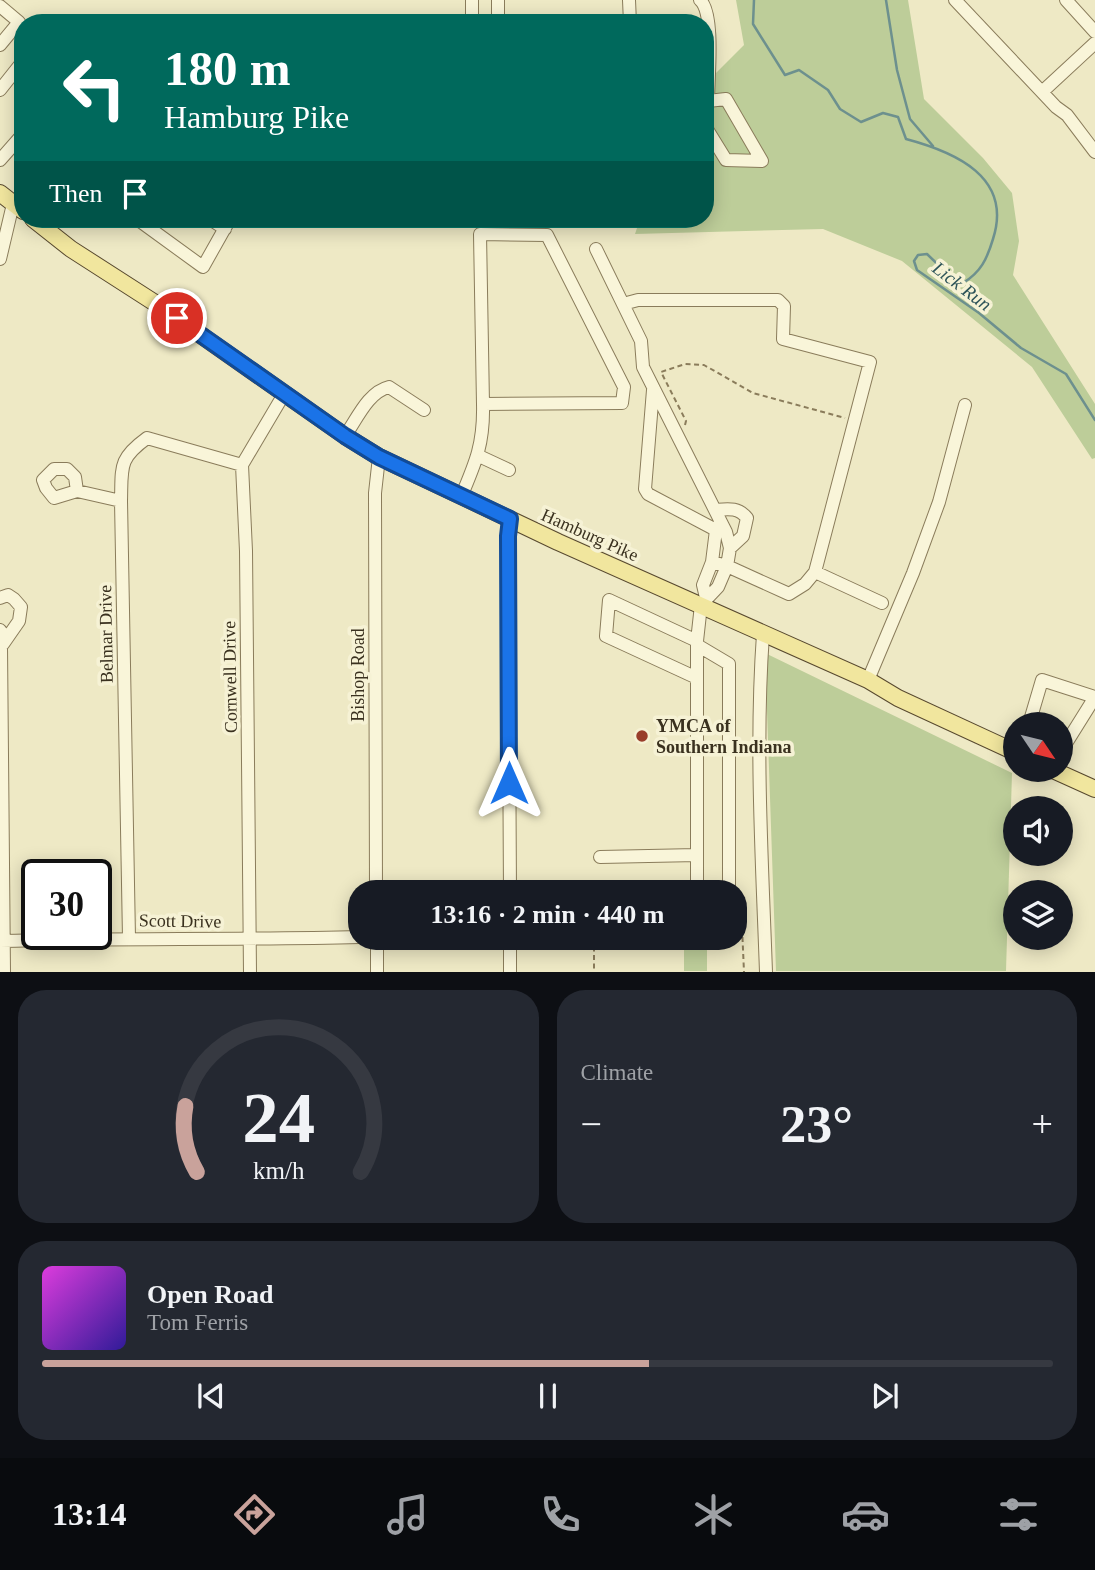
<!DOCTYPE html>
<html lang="en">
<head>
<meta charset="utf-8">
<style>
	body { margin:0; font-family:Georgia,serif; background:#242831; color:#f1f3f6; height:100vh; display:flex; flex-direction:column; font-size:26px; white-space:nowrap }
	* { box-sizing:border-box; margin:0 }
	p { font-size:23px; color:#9ea1a6 }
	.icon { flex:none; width:38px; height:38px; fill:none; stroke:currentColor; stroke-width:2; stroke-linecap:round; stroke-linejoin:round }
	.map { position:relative; height:972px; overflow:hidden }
	.details { display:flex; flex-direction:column; gap:18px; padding:18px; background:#0d0f14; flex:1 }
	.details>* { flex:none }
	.banner { position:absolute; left:14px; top:14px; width:700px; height:214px; border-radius:28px; box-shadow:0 4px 18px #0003; background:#00695c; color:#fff; overflow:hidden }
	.needle { width:46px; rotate:125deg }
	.fabs { position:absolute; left:1003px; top:712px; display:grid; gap:14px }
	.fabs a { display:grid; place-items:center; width:70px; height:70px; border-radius:50%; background:#171b24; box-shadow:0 4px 18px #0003; font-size:35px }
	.speed { position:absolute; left:21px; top:859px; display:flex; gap:14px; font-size:35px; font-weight:700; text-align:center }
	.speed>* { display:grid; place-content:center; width:91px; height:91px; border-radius:50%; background:#171b24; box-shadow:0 4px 18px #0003; line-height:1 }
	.speed .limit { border:4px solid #111; border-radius:10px; background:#fff; color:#111 }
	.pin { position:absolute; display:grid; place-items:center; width:60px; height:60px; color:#fff; margin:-30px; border:4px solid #fff; border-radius:50%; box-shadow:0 2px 7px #0007 }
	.me { position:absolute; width:77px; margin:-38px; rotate:0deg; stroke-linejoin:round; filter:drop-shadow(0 0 5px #0008) }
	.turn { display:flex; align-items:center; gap:24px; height:147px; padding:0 35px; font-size:32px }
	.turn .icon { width:91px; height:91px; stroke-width:2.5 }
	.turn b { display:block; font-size:49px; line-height:60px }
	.then { display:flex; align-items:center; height:66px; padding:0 35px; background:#0003; gap:14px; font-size:26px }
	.big { font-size:52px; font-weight:800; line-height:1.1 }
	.details .card { flex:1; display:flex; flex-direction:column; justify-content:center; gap:10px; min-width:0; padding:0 24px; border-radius:28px; background:#242831 }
	.details .dial { align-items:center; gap:0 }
	.dial svg { height:182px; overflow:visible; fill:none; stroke:#363941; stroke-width:7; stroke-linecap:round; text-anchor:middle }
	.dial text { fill:#f1f3f6; stroke:none }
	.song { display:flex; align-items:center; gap:21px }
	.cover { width:84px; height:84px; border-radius:10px; background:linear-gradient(135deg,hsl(300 70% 55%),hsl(250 70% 35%)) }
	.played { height:7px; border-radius:4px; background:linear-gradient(90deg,#c9a29b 60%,#363941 60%) }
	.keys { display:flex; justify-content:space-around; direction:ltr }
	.heat { display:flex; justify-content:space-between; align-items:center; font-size:38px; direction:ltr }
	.details .tiles { flex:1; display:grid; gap:18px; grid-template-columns:1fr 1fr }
	.card:last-child { grid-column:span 2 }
	.trip { position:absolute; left:348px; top:880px; width:399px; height:70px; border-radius:28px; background:#171b24; box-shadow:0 4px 18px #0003; font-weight:800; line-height:70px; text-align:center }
	.dock { display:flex; height:112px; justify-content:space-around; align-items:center; background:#090b0e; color:#9ea1a6 }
	.dock .icon { width:49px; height:49px }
	.dock .on { color:#c9a29b }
	.dock b { font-size:32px; color:#f1f3f6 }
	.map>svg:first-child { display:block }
	.green { fill:#bdcd99 }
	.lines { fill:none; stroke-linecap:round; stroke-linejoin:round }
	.stream { stroke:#6d908e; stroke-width:2.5 }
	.minor-casing { stroke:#8a7c5b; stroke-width:14 }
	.major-casing { stroke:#58492f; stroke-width:18 }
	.path { stroke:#8a7c5b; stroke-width:2; stroke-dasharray:5 3.5; stroke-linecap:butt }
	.minor { stroke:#f9f5d9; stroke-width:12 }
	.major { stroke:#f1e69e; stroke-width:16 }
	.route-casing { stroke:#114b97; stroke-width:18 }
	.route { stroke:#1a73e8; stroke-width:12 }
	.poi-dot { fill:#993e2b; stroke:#f6f2d5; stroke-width:2.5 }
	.labels { text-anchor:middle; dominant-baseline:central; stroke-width:7; stroke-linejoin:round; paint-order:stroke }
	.street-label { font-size:18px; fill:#3a311f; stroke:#f6f2d5 }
	.poi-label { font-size:18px; font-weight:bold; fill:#3a311f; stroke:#f6f2d5; text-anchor:start }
	.water-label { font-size:19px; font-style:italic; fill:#2e5459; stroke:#f6f2d5 }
</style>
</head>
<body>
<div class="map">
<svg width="1095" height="972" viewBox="0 0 1095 972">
	<rect width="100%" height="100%" fill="#eee9c5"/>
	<path class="green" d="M736 0H908L924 99 983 158 1012 193 1019 241 1013 275 1095 404V458L1092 459 1032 367 902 261 823 229 635 234 640 219H705V84L744 45Z
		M765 653 1012 773 1006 971H776Z
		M684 938H707V971H684Z"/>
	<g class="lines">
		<path class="stream" d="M754 0 753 24 785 75 799 70 828 90 840 109 861 122 883 113 898 117 906 139C955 152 1013 177 993 239 987 259 981 272 963 283L954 280 927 254 918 255 914 261 917 270 979 313 1021 348 1066 374 1095 420
			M886 0 897 70 910 119 933 146"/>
		<defs>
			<path id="minor" d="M472 0V23
				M498 0V23
				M629 0 630 23
				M700 0C715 13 708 79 708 101L705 114
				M955 0 1056 107 1067 115 1095 152
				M1066 0 1095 32
				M0 6 19 22 0 45
				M0 90 23 61
				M1042 92 1095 43
				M705 126 726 160 762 161 726 99 708 101
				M0 160 23 134
				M137 219 203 267 230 219
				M210 219 225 229
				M596 249 641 341 643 367 726 532 730 548 727 566 718 587 701 605 697 641V892
				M0 259 13 204
				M623 304 638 300H778L784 306 783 339 870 362 815 572 805 584 789 594 727 566 712 562
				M653 390 645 489 648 494 716 530
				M345 436C357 419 368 392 389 387L424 410
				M479 456 509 470
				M77 491 75 477 67 469H54L43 480 46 488 54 498 77 491 121 501
				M461 497C476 462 484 443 483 404L480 234 547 235 624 387 622 403 483 404
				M715 510C728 509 738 507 747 518L743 536 730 548
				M815 572 882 603
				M0 598 8 595 14 599 21 607 19 621 3 644
				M706 598 703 585 712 562 716 530 720 523
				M0 630 3 634 1 647 4 972
				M763 634C755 746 762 859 766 972
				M697 645 729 664V892
				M697 678 606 636 609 600 697 641
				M868 680 913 573 939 502 965 405
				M1029 724 1042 680 1095 697
				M1060 753 1095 697
				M600 857 697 855
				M376 892 375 493 379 457
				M510 892 508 536 510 519
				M129 938 121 501C122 467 118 459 147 438L242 465
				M377 938V972
				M510 938V972
				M0 941C120 938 240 940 360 937
				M250 972 246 551 242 465 284 394"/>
			<path id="major" d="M0 193 23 211
				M33 219 71 249 155 303 345 436 379 457 558 542 868 680 898 698 1015 752
				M1053 770 1095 789"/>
		</defs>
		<use href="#minor" class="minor-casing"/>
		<use href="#major" class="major-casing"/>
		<path class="path" d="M685 425 686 421 661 372 685 364 704 365 753 393 845 418
			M595 892 601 886 608 885 682 884V892
			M735 927H742L744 972
			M594 938V972"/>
		<use href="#minor" class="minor"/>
		<use href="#major" class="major"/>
	</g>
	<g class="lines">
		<defs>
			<path id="route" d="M177 318 345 436 379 457 510 519 508 536 509 783"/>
		</defs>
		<use href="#route" class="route-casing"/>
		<use href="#route" class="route"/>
	</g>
	<circle class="poi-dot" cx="642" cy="736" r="7"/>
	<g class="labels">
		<g class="street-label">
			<text transform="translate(590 535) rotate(24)">Hamburg Pike</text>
			<text transform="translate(106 634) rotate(-91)">Belmar Drive</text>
			<text transform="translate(358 675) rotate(-90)">Bishop Road</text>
			<text transform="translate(230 677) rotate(-91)">Cornwell Drive</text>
			<text transform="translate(180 921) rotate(1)">Scott Drive</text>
		</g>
		<g class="poi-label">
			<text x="656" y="726">YMCA of<tspan x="656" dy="21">Southern Indiana</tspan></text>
		</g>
		<g class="water-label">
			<text transform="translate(962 286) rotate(37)">Lick Run</text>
		</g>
	</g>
</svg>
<div class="fabs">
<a><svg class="needle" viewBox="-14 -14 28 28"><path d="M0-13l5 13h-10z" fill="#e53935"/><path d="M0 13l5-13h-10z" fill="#9ea1a6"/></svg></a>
<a><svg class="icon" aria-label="sound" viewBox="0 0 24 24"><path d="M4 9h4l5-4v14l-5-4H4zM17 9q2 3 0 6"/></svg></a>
<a><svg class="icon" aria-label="layers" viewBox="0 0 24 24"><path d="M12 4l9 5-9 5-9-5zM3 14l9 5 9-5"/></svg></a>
</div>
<div class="speed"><div class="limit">30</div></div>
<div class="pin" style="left:177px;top:318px;background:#d93025"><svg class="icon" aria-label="arrive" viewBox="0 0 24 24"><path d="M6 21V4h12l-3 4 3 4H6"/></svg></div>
<svg class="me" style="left:509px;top:783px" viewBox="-20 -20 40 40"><path d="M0-17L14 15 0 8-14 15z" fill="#1a73e8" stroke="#fff" stroke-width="4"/></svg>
<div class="trip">13:16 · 2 min · 440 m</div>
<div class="banner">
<div class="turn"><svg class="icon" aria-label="left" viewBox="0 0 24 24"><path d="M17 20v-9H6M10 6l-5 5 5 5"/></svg><div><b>180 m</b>Hamburg Pike</div></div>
<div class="then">Then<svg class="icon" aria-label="arrive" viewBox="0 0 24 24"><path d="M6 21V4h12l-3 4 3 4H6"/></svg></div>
</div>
</div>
<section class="details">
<div class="tiles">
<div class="card dial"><svg viewBox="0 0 100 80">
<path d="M14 69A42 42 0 1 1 86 69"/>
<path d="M14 69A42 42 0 0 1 9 40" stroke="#c9a29b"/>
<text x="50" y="56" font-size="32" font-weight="700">24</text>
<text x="50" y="72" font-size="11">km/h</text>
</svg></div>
<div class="card"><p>Climate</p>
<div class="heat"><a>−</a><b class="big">23°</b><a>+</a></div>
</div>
<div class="card">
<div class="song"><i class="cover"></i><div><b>Open Road</b><p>Tom Ferris</p></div></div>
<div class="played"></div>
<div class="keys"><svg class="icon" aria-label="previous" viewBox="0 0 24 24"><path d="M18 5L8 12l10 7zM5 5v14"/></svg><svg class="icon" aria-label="pause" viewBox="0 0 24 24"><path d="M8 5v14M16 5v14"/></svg><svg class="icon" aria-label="next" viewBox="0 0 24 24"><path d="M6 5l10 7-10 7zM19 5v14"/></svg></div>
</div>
</div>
</section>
<nav class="dock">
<b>13:14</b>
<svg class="icon on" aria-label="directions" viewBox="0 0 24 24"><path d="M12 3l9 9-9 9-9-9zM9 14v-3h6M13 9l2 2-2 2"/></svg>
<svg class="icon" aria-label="music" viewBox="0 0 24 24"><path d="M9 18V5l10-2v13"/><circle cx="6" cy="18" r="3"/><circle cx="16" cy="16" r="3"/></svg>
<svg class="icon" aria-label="phone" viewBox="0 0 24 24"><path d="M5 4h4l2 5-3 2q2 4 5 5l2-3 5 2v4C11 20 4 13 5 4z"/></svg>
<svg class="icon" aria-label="climate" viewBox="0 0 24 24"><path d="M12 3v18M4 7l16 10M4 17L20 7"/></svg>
<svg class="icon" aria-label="car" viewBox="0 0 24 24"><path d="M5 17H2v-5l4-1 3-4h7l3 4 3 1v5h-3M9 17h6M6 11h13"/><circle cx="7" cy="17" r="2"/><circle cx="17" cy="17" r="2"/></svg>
<svg class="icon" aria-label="filters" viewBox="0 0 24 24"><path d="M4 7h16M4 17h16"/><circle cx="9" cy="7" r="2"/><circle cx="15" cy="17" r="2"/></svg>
</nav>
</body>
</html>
